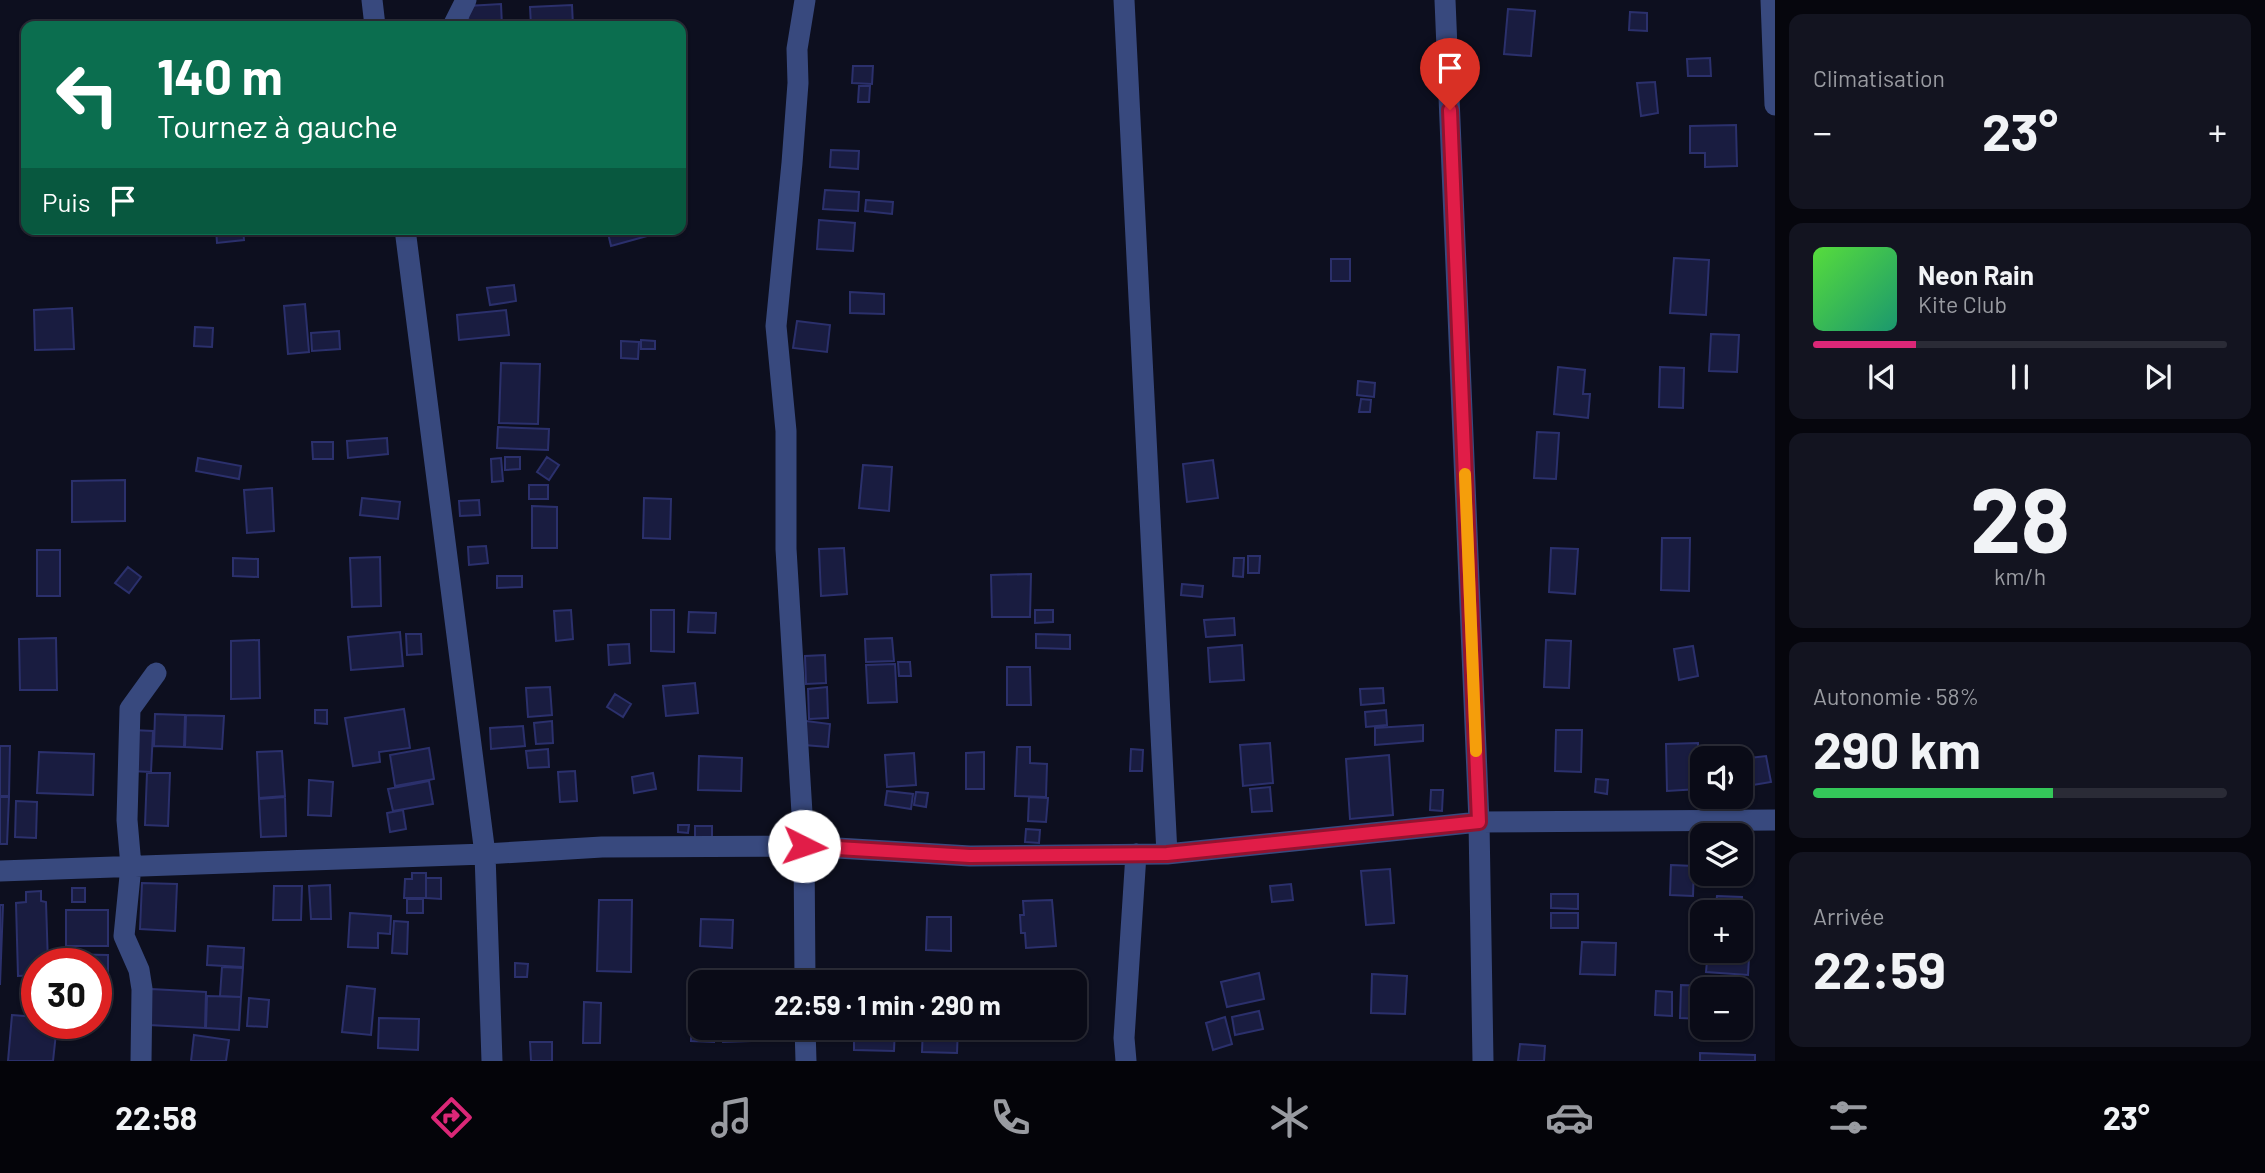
<!DOCTYPE html>
<html lang="fr">
<head>
<meta charset="utf-8">
<style>
	body { margin:0; font-family:Barlow,sans-serif; background:#131420; color:#f1f3f6; height:100vh; display:flex; flex-direction:column; font-size:26px; white-space:nowrap }
	* { box-sizing:border-box; margin:0 }
	p { font-size:23px; color:#999ba1 }
	.icon { flex:none; width:38px; height:38px; fill:none; stroke:currentColor; stroke-width:2; stroke-linecap:round; stroke-linejoin:round }
	.map { position:relative; flex:1; overflow:hidden }
	.details { display:flex; flex-direction:column; gap:14px; padding:14px; background:#06060d; width:490px }
	.details>* { flex:none }
	.top-card { position:absolute; left:21px; top:21px; width:665px; height:214px; border-radius:14px; box-shadow:0 2px 5px #0004,0 0 0 2px #2a2b36; background:#0b6e4f; color:#fff; overflow:hidden }
	.tools { position:absolute; left:1690px; top:746px; display:grid; gap:14px }
	.tools a { display:grid; place-items:center; width:63px; height:63px; border-radius:14px; background:#0a0b17; box-shadow:0 2px 5px #0004,0 0 0 2px #2a2b36; font-size:35px }
	.speed { position:absolute; left:21px; top:948px; display:flex; gap:14px; font-size:35px; font-weight:700; text-align:center }
	.speed>* { display:grid; place-content:center; width:91px; height:91px; border-radius:50%; background:#0a0b17; box-shadow:0 2px 5px #0004,0 0 0 2px #2a2b36; line-height:1 }
	.speed .limit { border:10px solid #d22; background:#fff; color:#111 }
	.pin { position:absolute; display:grid; place-items:center; width:60px; height:60px; color:#fff; margin:-72px -30px; border-radius:50% 50% 50% 0; rotate:-45deg; box-shadow:0 0 7px #0007 }
	.pin .icon { rotate:45deg }
	.me { position:absolute; width:77px; margin:-38px; rotate:94deg; stroke-linejoin:round; filter:drop-shadow(0 0 5px #0008) }
	.turn { display:flex; align-items:center; gap:24px; height:147px; padding:0 21px; font-size:32px }
	.turn .icon { width:91px; height:91px; stroke-width:2.5 }
	.turn b { display:block; font-size:49px; line-height:60px }
	.then { display:flex; align-items:center; height:66px; padding:0 21px; background:#0003; gap:14px; font-size:26px }
	.big { font-size:52px; font-weight:700; line-height:1.1 }
	.details .tile { flex:1; display:flex; flex-direction:column; justify-content:center; gap:10px; min-width:0; padding:0 24px; border-radius:14px; background:#131420 }
	.details .dial { align-items:center; gap:0 }
	.dial b { font-size:91px; line-height:1 }
	.song { display:flex; align-items:center; gap:21px }
	.cover { width:84px; height:84px; border-radius:10px; background:linear-gradient(135deg,hsl(110 70% 55%),hsl(160 70% 35%)) }
	.played { height:7px; border-radius:4px; background:linear-gradient(90deg,#db2777 25%,#2a2b36 25%) }
	.keys { display:flex; justify-content:space-around; direction:ltr }
	.heat { display:flex; justify-content:space-between; align-items:center; font-size:38px; direction:ltr }
	.charge { height:10px; border-radius:5px; background:linear-gradient(90deg,#34c759 58%,#2a2b36 0) }
	.trip { position:absolute; left:688px; top:970px; width:399px; height:70px; border-radius:14px; background:#0a0b17; box-shadow:0 2px 5px #0004,0 0 0 2px #2a2b36; font-weight:700; line-height:70px; text-align:center }
	.menu { display:flex; height:112px; justify-content:space-around; align-items:center; background:#040409; color:#999ba1 }
	.menu .icon { width:49px; height:49px }
	.menu .on { color:#db2777 }
	.menu b { font-size:32px; color:#f1f3f6 }
	main { display:flex; flex:1; min-height:0 }
	.map>svg:first-child { display:block }
	.building { fill:#191c40; stroke:#2b306c; stroke-width:2 }
	.lines { fill:none; stroke-linecap:round; stroke-linejoin:round }
	.minor { stroke:#38497e; stroke-width:21 }
	.route-casing { stroke:#92132f; stroke-width:18 }
	.route { stroke:#e11d48; stroke-width:12 }
	.slow { stroke:#f59e0b; stroke-width:12 }
</style>
</head>
<body>
<main>
<div class="map">
<svg width="1775" height="1061" viewBox="0 0 1775 1061">
	<rect width="100%" height="100%" fill="#0d0f1f"/>
	<path class="building" d="M501 4 502 26H469L467 6Z
		M572 5 573 26H531L530 7Z
		M1508 9 1535 11 1531 56 1504 54Z
		M1630 12 1647 13V31L1629 30Z
		M1710 58 1711 76H1688L1687 59Z
		M853 66H873L872 84 852 83Z
		M1655 82 1658 113 1641 116 1637 83Z
		M859 86H870L869 102H858Z
		M1736 125 1737 166 1705 167V153H1690V126Z
		M831 150 859 151 858 169 830 167Z
		M825 190 859 192 858 211 823 209Z
		M866 200 893 202 892 214 865 211Z
		M819 220 855 223 853 251 817 249Z
		M216 229H243L244 240 217 243Z
		M607 229H657L658 233 611 246Z
		M1674 258 1709 260 1706 315 1670 313Z
		M1331 259H1350V281H1331Z
		M514 285 516 301 490 305 487 288Z
		M850 292 884 294V314L850 313Z
		M305 304 309 352 288 354 284 306Z
		M72 308 74 349 35 350 34 310Z
		M506 310 509 335 459 340 457 315Z
		M797 321 830 325 827 352 793 348Z
		M195 327 213 328 212 347 194 346Z
		M339 331 340 349 312 351 311 333Z
		M1711 334 1739 335 1737 372 1709 371Z
		M641 340 655 341V349H641Z
		M621 341 639 342 638 359 621 358Z
		M501 363 540 364 538 424 499 423Z
		M1558 367 1585 370 1583 394H1590L1588 418 1554 414Z
		M1660 367 1684 368 1683 408 1659 407Z
		M1358 381 1375 383 1374 397 1357 395Z
		M1361 399 1371 400 1370 412H1359Z
		M498 427 549 429 548 450 497 448Z
		M1537 432 1559 433 1556 479 1534 478Z
		M387 438 388 454 348 458 347 441Z
		M312 442H333V459H313Z
		M505 457H520V469L505 470Z
		M547 457 559 465 549 480 537 472Z
		M198 458 241 466 239 479 196 471Z
		M501 458 503 481 492 482 491 459Z
		M1213 460 1218 498 1187 502 1183 464Z
		M863 465 892 467 889 511 859 508Z
		M125 480V521L72 522V481Z
		M529 485H548V499H529Z
		M272 488 274 531 247 533 244 490Z
		M362 498 400 502 398 519 360 515Z
		M644 498 671 499 670 539 643 538Z
		M479 500 480 515 460 516 459 501Z
		M532 506 557 507V548H532Z
		M1662 538H1690L1689 591 1661 590Z
		M486 546 488 563 469 565 468 547Z
		M844 548 847 594 821 596 819 549Z
		M1551 548 1578 549 1575 594 1549 592Z
		M37 550H60V596H37Z
		M1248 556H1260L1259 573H1248Z
		M380 557 381 606 352 607 350 558Z
		M233 558 258 559V577L233 576Z
		M1234 558H1244L1243 577 1233 576Z
		M128 567 141 577 129 593 115 583Z
		M1031 574 1030 617H992L991 575Z
		M497 576H522V587L497 588Z
		M1182 584 1203 586 1202 597 1181 595Z
		M571 610 573 639 556 641 554 611Z
		M651 610H674V652L651 651Z
		M1035 610H1053V622L1035 623Z
		M689 612 716 613 715 633 688 632Z
		M1234 618 1235 635 1206 637 1204 620Z
		M400 632 403 666 351 670 348 637Z
		M406 634H421L422 654 407 655Z
		M1036 634 1070 635V649L1036 648Z
		M56 638 57 690H20L19 639Z
		M892 638 894 661 866 662 865 639Z
		M259 640 260 698 231 699V641Z
		M1546 640 1571 641 1569 688 1544 687Z
		M629 644 630 663 609 665 608 645Z
		M1242 645 1244 680 1210 682 1208 648Z
		M1693 646 1698 676 1679 680 1674 649Z
		M825 655 826 683 806 684 805 656Z
		M898 662H910L911 676H899Z
		M895 664 897 702 868 703 866 665Z
		M1007 667H1030L1031 705H1007Z
		M695 683 698 713 666 716 663 686Z
		M550 687 552 715 528 717 526 688Z
		M827 687 828 718 809 719 808 689Z
		M1383 688 1384 703 1361 705 1360 689Z
		M615 694 631 704 623 717 607 707Z
		M404 709 410 748 379 752 380 762 353 766 345 718Z
		M315 710H327V724L315 723Z
		M1386 710 1387 725 1366 727 1365 712Z
		M155 714 185 715 184 747 154 746Z
		M186 715 224 716 222 749 185 747Z
		M552 721 553 743 536 744 534 723Z
		M806 721 830 724 828 747 804 745Z
		M1423 725V741L1375 745V728Z
		M523 726 525 746 491 749 490 728Z
		M132 730 153 731 151 772 131 771Z
		M1556 730H1582L1581 772 1555 771Z
		M1270 743 1273 783 1243 786 1240 745Z
		M1698 743 1699 789 1667 791 1666 744Z
		M0 746H10L9 796H0Z
		M1017 747H1030V763L1047 764 1046 797 1015 796Z
		M429 748 434 779 395 786 390 755Z
		M548 749 549 767 528 768 526 751Z
		M1131 749 1143 750 1142 771H1130Z
		M282 751 285 796 259 798 257 752Z
		M39 752 94 754 93 795 37 793Z
		M984 752V789H966V753Z
		M914 753 916 785 887 787 885 755Z
		M1389 755 1393 815 1350 819 1346 759Z
		M699 756 742 758 741 791 698 790Z
		M1766 756 1771 782 1741 787V759Z
		M575 771 577 801 560 802 558 772Z
		M147 773H170L168 826 145 825Z
		M653 773 656 789 634 793 632 777Z
		M1596 779 1608 780 1607 794 1595 792Z
		M309 780 333 782 331 816 308 815Z
		M429 781 433 804 393 811 388 789Z
		M1270 787 1272 811 1252 812 1250 789Z
		M1431 790H1443L1442 811 1430 810Z
		M887 791 913 794 911 809 885 805Z
		M916 792 928 793 926 807 914 805Z
		M0 797H9L7 844H0Z
		M285 797 286 836 261 837 259 799Z
		M1029 797 1048 798 1046 822 1028 821Z
		M16 801 37 802 36 838 15 837Z
		M403 810 406 829 390 832 387 813Z
		M678 825H689L688 833 678 832Z
		M695 826H712V842L695 841Z
		M1026 829 1040 830 1039 843 1025 842Z
		M1671 865 1694 866 1693 896 1670 895Z
		M1390 869 1394 923 1366 925 1361 871Z
		M412 873H426V898H404L405 879H412Z
		M426 878H441V899L426 898Z
		M142 883 177 884 175 931 140 929Z
		M1291 884 1293 900 1272 902 1270 886Z
		M330 885 331 919H311L309 886Z
		M274 886H302L301 920H273Z
		M72 888H85V902H72Z
		M41 891V901L46 902 48 964H37V975L18 976 16 903 26 902V892Z
		M1551 894H1578V909L1551 908Z
		M1717 896 1742 897 1741 912H1715Z
		M407 899H423V913H407Z
		M599 900H632L631 972 597 971Z
		M1052 900 1056 946 1026 948 1025 933H1021L1020 915H1024L1023 901Z
		M0 905H3L0 985Z
		M66 910H108V946H66Z
		M350 913 391 916 390 934 378 933V948L348 947Z
		M1551 913H1578V928H1551Z
		M927 917H951V951L926 950Z
		M701 919 733 920 732 948 700 946Z
		M394 921 408 922 407 954 392 953Z
		M1741 941H1750L1748 975 1706 972 1708 950H1741Z
		M1582 942 1616 943 1615 975 1580 974Z
		M208 946 244 948 243 967 207 965Z
		M57 954 108 955V983H96V964H57Z
		M515 963 528 964 527 977H515Z
		M222 967 243 968 241 997 220 996Z
		M1259 973 1264 999 1227 1007 1221 982Z
		M1372 974 1407 976 1405 1014 1371 1013Z
		M889 978H922V982H889Z
		M1037 979V982H988Z
		M1681 985 1706 986V989H1703V1019L1680 1018Z
		M347 986 375 989 371 1035 342 1032Z
		M151 989 206 992 205 1028 149 1025Z
		M1656 991 1672 992V1016L1655 1015Z
		M207 996 241 997 239 1030 206 1028Z
		M26 998H34L33 1006H25Z
		M249 998 269 1000 267 1027 247 1026Z
		M584 1002 601 1003 600 1043H583Z
		M692 1010H700V1027H714V1042L691 1041Z
		M1085 1010 1087 1031 1050 1035V1027H1074V1011Z
		M1259 1011 1263 1029 1235 1035 1232 1017Z
		M12 1015 37 1017V1024H57L53 1061H8Z
		M1225 1017 1232 1044 1213 1050 1206 1023Z
		M379 1018 419 1019 418 1050 378 1048Z
		M854 1027H895L894 1051 854 1050Z
		M923 1027H958L957 1053 922 1052Z
		M722 1028H751V1041L723 1042Z
		M194 1035 229 1040 226 1061H191Z
		M530 1042H552V1061H531Z
		M1520 1044 1545 1046 1544 1061H1518Z
		M1700 1053 1755 1055V1061H1700Z"/>
	<g class="lines">
		<path class="minor" d="M372 0 375 26
			M1124 0 1167 854
			M1445 0 1479 822 1483 1061
			M1771 0 1775 105
			M453 26 466 0
			M405 229 485 854 492 1061
			M0 871 485 854 602 847 804 846 970 856 1167 854 1479 822 1775 820
			M805 982 804 846 786 549V431L776 326 792 163 798 83 797 49 805 0
			M805 1027 806 1061
			M141 1061 142 989 139 970 124 936 131 866 127 820 130 709 156 673
			M1126 1061 1124 1038 1136 854"/>
	</g>
	<g class="lines">
		<defs>
			<path id="route" d="M804 846 970 856 1167 854 1479 822 1450 110"/>
		</defs>
		<use href="#route" class="route-casing"/>
		<use href="#route" class="route"/>
		<path class="slow" d="M1465 474 1476 751"/>
	</g>
</svg>
<div class="tools">
<a><svg class="icon" aria-label="sound" viewBox="0 0 24 24"><path d="M4 9h4l5-4v14l-5-4H4zM17 9q2 3 0 6"/></svg></a>
<a><svg class="icon" aria-label="layers" viewBox="0 0 24 24"><path d="M12 4l9 5-9 5-9-5zM3 14l9 5 9-5"/></svg></a>
<a>+</a>
<a>−</a>
</div>
<div class="speed"><div class="limit">30</div></div>
<div class="pin" style="left:1450px;top:110px;background:#d93025"><svg class="icon" aria-label="arrive" viewBox="0 0 24 24"><path d="M6 21V4h12l-3 4 3 4H6"/></svg></div>
<svg class="me" style="left:804px;top:846px" viewBox="-20 -20 40 40"><circle r="19" fill="#fff"/><path d="M0-13L10 11 0 6-10 11z" fill="#e11d48"/></svg>
<div class="trip">22:59 · 1 min · 290 m</div>
<div class="top-card">
<div class="turn"><svg class="icon" aria-label="left" viewBox="0 0 24 24"><path d="M17 20v-9H6M10 6l-5 5 5 5"/></svg><div><b>140 m</b>Tournez à gauche</div></div>
<div class="then">Puis<svg class="icon" aria-label="arrive" viewBox="0 0 24 24"><path d="M6 21V4h12l-3 4 3 4H6"/></svg></div>
</div>
</div>
<section class="details">
<div class="tile"><p>Climatisation</p>
<div class="heat"><a>−</a><b class="big">23°</b><a>+</a></div>
</div>
<div class="tile">
<div class="song"><i class="cover"></i><div><b>Neon Rain</b><p>Kite Club</p></div></div>
<div class="played"></div>
<div class="keys"><svg class="icon" aria-label="previous" viewBox="0 0 24 24"><path d="M18 5L8 12l10 7zM5 5v14"/></svg><svg class="icon" aria-label="pause" viewBox="0 0 24 24"><path d="M8 5v14M16 5v14"/></svg><svg class="icon" aria-label="next" viewBox="0 0 24 24"><path d="M6 5l10 7-10 7zM19 5v14"/></svg></div>
</div>
<div class="tile dial"><b>28</b><p>km/h</p></div>
<div class="tile"><p>Autonomie · 58%</p><b class="big">290 km</b><div class="charge"></div></div>
<div class="tile"><p>Arrivée</p><b class="big">22:59</b></div>
</section>
</main>
<nav class="menu">
<b>22:58</b>
<svg class="icon on" aria-label="directions" viewBox="0 0 24 24"><path d="M12 3l9 9-9 9-9-9zM9 14v-3h6M13 9l2 2-2 2"/></svg>
<svg class="icon" aria-label="music" viewBox="0 0 24 24"><path d="M9 18V5l10-2v13"/><circle cx="6" cy="18" r="3"/><circle cx="16" cy="16" r="3"/></svg>
<svg class="icon" aria-label="phone" viewBox="0 0 24 24"><path d="M5 4h4l2 5-3 2q2 4 5 5l2-3 5 2v4C11 20 4 13 5 4z"/></svg>
<svg class="icon" aria-label="climate" viewBox="0 0 24 24"><path d="M12 3v18M4 7l16 10M4 17L20 7"/></svg>
<svg class="icon" aria-label="car" viewBox="0 0 24 24"><path d="M5 17H2v-5l4-1 3-4h7l3 4 3 1v5h-3M9 17h6M6 11h13"/><circle cx="7" cy="17" r="2"/><circle cx="17" cy="17" r="2"/></svg>
<svg class="icon" aria-label="filters" viewBox="0 0 24 24"><path d="M4 7h16M4 17h16"/><circle cx="9" cy="7" r="2"/><circle cx="15" cy="17" r="2"/></svg>
<b>23°</b>
</nav>
</body>
</html>
